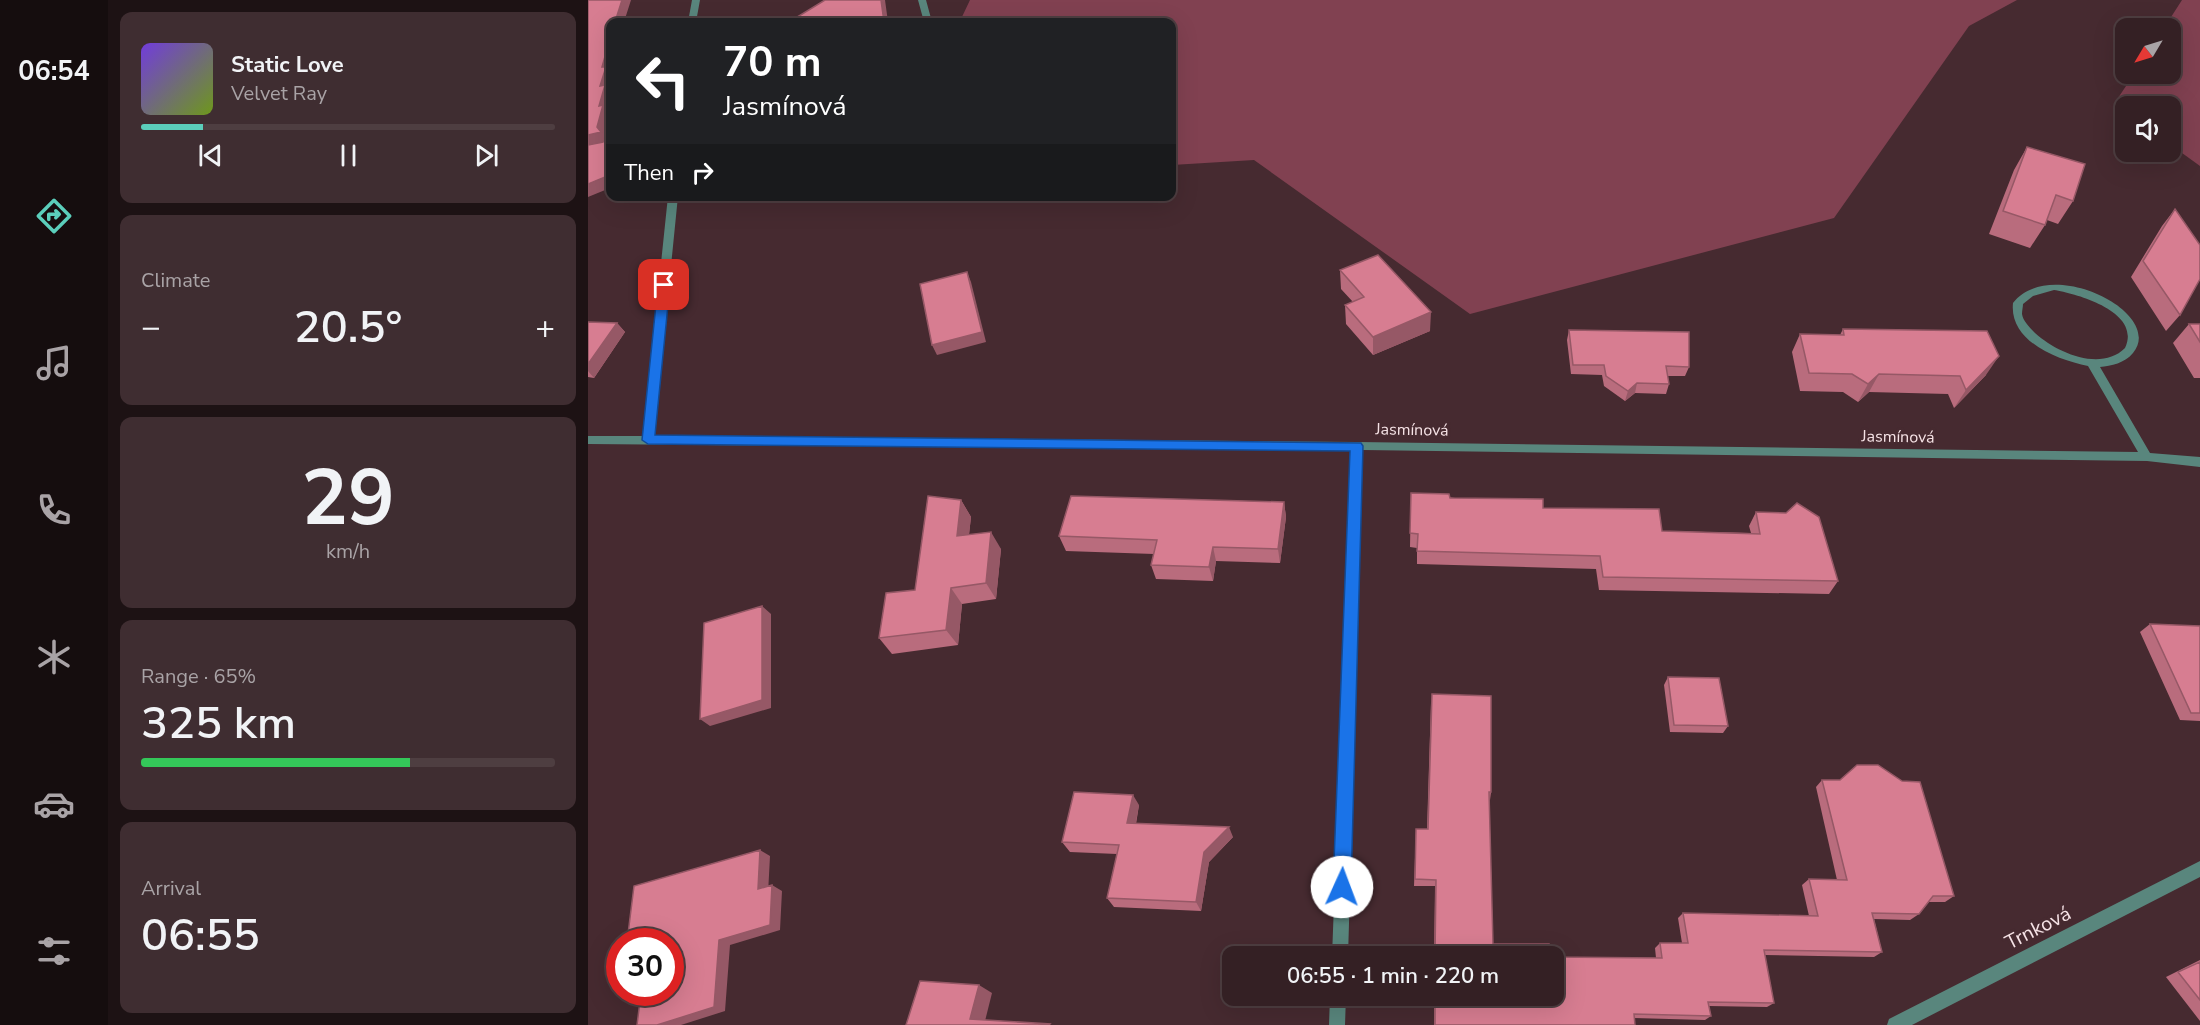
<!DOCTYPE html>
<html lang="en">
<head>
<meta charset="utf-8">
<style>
	body { margin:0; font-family:"Nunito Sans",sans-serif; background:#3f2d31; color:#f1f3f6; height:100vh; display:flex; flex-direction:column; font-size:22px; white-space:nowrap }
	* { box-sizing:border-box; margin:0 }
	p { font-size:20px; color:#a9a3a6 }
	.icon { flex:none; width:33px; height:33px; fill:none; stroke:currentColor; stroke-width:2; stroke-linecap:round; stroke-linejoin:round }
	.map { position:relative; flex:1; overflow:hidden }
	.drawer { display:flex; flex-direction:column; gap:12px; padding:12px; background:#1d1214; width:480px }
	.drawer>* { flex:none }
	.top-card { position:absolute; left:18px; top:18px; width:570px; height:183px; border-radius:12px; box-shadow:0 6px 24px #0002,0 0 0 2px #4e3e41; background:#202124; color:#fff; overflow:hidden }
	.needle { width:39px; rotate:232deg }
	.tools { position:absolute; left:1527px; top:18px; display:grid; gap:12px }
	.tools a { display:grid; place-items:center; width:66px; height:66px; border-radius:12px; background:#342024; box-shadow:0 6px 24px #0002,0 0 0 2px #4e3e41; font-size:30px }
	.speed { position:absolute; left:18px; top:928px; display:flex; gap:12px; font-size:30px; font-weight:700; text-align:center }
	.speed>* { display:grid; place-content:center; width:78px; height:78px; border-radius:50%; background:#342024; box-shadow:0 6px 24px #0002,0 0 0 2px #4e3e41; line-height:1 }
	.speed .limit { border:9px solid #d22; background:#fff; color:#111 }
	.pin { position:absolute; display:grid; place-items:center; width:51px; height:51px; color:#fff; margin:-26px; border-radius:12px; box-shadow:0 3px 9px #0006 }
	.me { position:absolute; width:66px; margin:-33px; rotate:2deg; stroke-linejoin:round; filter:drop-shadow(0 0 4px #0008) }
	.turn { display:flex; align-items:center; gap:21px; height:126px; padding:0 18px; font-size:27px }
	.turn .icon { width:78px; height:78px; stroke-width:2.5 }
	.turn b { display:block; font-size:42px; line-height:51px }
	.then { display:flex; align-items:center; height:57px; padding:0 18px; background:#0003; gap:12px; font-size:22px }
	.big { font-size:45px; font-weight:600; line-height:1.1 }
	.drawer .card { flex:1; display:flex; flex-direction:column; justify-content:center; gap:9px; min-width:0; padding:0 21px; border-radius:12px; background:#3f2d31 }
	.drawer .dial { align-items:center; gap:0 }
	.dial b { font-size:78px; line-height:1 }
	.song { display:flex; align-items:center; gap:18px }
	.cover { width:72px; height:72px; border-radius:9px; background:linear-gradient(135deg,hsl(260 70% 55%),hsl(80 70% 35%)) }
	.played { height:6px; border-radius:3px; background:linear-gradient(90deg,#5bcebb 15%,#4e3e41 15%) }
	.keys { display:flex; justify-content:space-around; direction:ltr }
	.heat { display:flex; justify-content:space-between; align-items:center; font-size:33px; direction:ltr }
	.charge { height:9px; border-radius:4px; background:linear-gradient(90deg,#34c759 65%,#4e3e41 0) }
	.trip { position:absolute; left:634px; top:946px; width:342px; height:60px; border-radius:12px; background:#342024; box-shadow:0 6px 24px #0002,0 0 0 2px #4e3e41; font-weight:600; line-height:60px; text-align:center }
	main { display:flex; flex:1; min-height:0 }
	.dock { display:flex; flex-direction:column; width:108px; justify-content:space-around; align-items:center; background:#150d0e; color:#a9a3a6 }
	.dock .icon { width:42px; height:42px }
	.dock .selected { color:#5bcebb }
	.dock b { font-size:27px; color:#f1f3f6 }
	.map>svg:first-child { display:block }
	.green { fill:#814151 }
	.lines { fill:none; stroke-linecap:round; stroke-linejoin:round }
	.minor { fill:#59867d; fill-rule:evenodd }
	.wall { fill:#b96c7d }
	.shaded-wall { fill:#965866 }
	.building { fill:#d77d91; stroke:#965866; stroke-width:1.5 }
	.route { fill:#1a73e8; stroke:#114b97; stroke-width:1.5 }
	.labels { text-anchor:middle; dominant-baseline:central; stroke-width:6; stroke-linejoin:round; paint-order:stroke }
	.street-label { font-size:16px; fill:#f6e3e6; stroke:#462a30 }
	.near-street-label { font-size:20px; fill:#f6e3e6; stroke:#462a30 }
</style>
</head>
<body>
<main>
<nav class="dock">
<b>06:54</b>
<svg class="icon selected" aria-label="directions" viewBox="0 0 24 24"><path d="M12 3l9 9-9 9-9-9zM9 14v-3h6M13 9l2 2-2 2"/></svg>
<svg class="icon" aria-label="music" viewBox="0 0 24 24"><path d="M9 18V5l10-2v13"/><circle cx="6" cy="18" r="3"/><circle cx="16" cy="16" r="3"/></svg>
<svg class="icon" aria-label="phone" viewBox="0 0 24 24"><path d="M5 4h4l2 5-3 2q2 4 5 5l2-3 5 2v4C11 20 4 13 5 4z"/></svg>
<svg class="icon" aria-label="climate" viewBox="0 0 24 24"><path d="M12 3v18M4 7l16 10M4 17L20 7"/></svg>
<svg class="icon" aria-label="car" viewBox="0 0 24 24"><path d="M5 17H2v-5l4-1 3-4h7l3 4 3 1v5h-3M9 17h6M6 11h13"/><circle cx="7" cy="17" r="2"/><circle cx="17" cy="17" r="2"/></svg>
<svg class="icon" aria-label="filters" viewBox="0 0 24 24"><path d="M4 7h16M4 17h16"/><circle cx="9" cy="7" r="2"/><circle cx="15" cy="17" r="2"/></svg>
</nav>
<section class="drawer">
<div class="card">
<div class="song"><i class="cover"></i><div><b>Static Love</b><p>Velvet Ray</p></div></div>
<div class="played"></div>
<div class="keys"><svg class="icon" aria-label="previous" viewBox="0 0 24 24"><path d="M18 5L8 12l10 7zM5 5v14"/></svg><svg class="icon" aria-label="pause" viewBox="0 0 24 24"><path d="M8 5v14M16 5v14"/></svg><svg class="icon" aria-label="next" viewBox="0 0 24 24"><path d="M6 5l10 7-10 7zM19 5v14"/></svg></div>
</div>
<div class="card"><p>Climate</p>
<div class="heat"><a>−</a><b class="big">20.5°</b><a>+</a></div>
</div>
<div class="card dial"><b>29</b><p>km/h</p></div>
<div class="card"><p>Range · 65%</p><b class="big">325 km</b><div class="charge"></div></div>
<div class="card"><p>Arrival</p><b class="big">06:55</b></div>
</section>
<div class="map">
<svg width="1612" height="1025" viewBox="0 0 1612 1025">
	<rect width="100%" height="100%" fill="#462a30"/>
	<path class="green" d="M382 0H1429L1381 26 1246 218 882 314 666 160 584 165V22H379L373 19Z
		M1594 0H1612V166L1583 145 1582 106H1538L1537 112 1526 104 1546 74H1582V28H1576Z"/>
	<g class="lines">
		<path class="minor" d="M104 0H112L108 22H100Z
			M330 0H338L344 22H336Z
			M80 196H90L66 436 769 442 1550 452 1500 366C1469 360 1421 341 1425 303 1462 255 1578 313 1545 353 1537 363 1523 366 1512 367L1562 453 1612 457V467L1559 461 775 450 760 957H744L763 450 0 444V436H55ZM1466 290C1490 294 1554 312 1537 348 1513 372 1469 353 1447 333 1442 328 1435 321 1434 314 1434 310 1435 307 1435 304L1445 296Z
			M1612 861V877L1324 1025H1299L1301 1019Z
			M742 996H758L757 1025H741Z"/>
	</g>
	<path class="wall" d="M1439 147 1485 201 1470 224 1459 220 1457 225 1442 248 1401 234 1426 170Z
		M1587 209 1592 315 1578 331 1543 277 1574 226Z
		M752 270 842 331 785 355 758 324 757 305 765 302 753 289Z
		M0 322 29 323 37 332 6 378 0 377Z
		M1601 324H1612V378H1606L1585 343Z
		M1255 329 1398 375 1366 408 1360 394 1281 392 1270 402 1255 392 1212 391 1204 352 1212 334 1252 335Z
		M981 330 1101 367 1097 376H1079L1081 384 1078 394 1047 393 1037 401 1016 386 1014 375 983 374 979 340Z
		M823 493 955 508 1074 531 1163 533 1161 526 1168 512 1250 581 1241 594 1011 590 1008 569 829 564V548L822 547Z
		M373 500 383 517 381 534 413 549 408 599 374 604 370 645 304 654 291 638 327 590Z
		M696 502 698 517 692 563 628 561 625 581 568 579 563 565 566 554 478 551 471 536Z
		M1562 624 1612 626V721L1592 720 1552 632Z
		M1080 677 1140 726 1135 733 1082 732 1076 685Z
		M843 703 903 792 902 800H901L905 944 961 957 1068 958 1067 948 1072 943H1094L1090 918 1095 913 1221 916 1214 885 1221 879 1249 880 1228 787 1234 780 1366 896 1357 902H1341L1331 914 1322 920 1286 919 1294 952 1286 957 1177 955 1186 1003 1179 1007 1121 1006 1123 1016 1117 1020 1046 1018 1047 1025H846V996H966V957H846L847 886H826L828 829H839Z
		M551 805 548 824 645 837 621 862 613 911 526 907 519 898 529 854 482 852 474 842Z
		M1612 960V1021L1578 977Z"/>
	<path class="shaded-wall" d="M34 0H43L36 22H27Z
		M293 0H297L300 22H296Z
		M22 39V84L21 91 22 94V99L19 110 22 115 16 136 20 142 0 146V135L9 127 14 67Z
		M22 175V188L0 197V184Z
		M379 272 383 282 398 342 349 355 344 345Z
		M843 312 842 331 785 355V337Z
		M29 323 37 332 6 378 0 371V364Z
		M1411 356 1398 375 1366 408 1378 390Z
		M1291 374 1281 392 1270 402 1280 384Z
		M1049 383 1047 393 1037 401 1040 391Z
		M373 500 383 517 379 553 369 536Z
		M696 502 698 517 692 563 690 549Z
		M403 532 413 549 408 599 398 583Z
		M625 547 628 561 625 581 621 567Z
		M363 588 374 604 370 645 358 630Z
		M174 606 183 614V708L122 726 112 719Z
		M545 795 551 805 546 833 539 823Z
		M641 827 645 837 621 862 613 911 608 902 616 852Z
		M172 850 182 856 180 894 170 889Z
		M184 885 194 891 192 930 142 945 137 1011 93 1025H69L131 940Z
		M391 985 404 993 396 1025 382 1019Z"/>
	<path class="building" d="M0 0H34L27 22H22V39L14 67H18L12 86 17 85 11 106 15 105 9 127 13 132 0 135Z
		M237 0H293L296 22H201Z
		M17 137 22 143V175L0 184V145L15 142Z
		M1439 147 1497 164 1485 201 1468 195 1457 225 1415 211Z
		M1587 209 1612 245V279L1592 315 1555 261Z
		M790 255 843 312 785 337 757 305 776 297 752 270Z
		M379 272 394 332 344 345 332 284Z
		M0 322 29 323 0 364Z
		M1601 324H1612V342Z
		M1255 329 1399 331 1411 356 1378 390 1372 376 1291 374 1280 384 1264 374 1221 373 1212 334 1256 335Z
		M981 330 1101 332V367L1078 366 1081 384 1049 383 1040 391 1018 376 1016 365H985Z
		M823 493 861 494 862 498 955 499V508L1071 509 1074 531 1172 534 1168 512 1198 513 1209 503 1231 517 1250 581 1015 577 1012 556 829 551 830 534 822 533Z
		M340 496 373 500 369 536 403 532 398 583 363 588 358 630 291 638 298 593 327 590Z
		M483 496 696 502 690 549 625 547 621 567 563 565 569 540 471 536Z
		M174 606V700L112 719 116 623Z
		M1562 624 1612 626V713H1603Z
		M1080 677 1131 678 1140 726 1086 725Z
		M844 694 903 696V792H901L905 944H961V957L1074 958 1072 943H1100L1095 913 1230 916 1221 879 1259 880 1234 780H1252L1269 765H1290L1314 781 1332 782 1366 896H1345L1331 914 1284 913 1294 952 1176 950 1186 1003 1120 1002 1123 1016 1046 1014 1047 1025H847V996H966V957H847L848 880 827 879 828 829H840Z
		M486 792 545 795 539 823 641 827 616 852 608 902 519 898 531 845 474 842Z
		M172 850 170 889 184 885 182 925 131 940 126 1007 69 1025H49L53 993H82V942H39L46 886Z
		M1612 962V1000L1590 972Z
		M332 981 391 985 382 1019 462 1024 461 1025H318Z"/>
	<path class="route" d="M76 281 82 285 67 435 773 443 775 446 763 887 760 894 754 896 748 894 745 887 762 451 60 444 54 440 70 285Z"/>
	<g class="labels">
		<g class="street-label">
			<text transform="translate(824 430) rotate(1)">Jasmínová</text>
			<text transform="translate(1310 437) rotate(1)">Jasmínová</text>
		</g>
		<g class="near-street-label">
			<text transform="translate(1450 928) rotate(-27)">Trnková</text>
		</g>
	</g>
</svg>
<div class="tools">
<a><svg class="needle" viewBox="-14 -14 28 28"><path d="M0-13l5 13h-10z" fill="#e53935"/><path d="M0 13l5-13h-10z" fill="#a9a3a6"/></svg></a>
<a><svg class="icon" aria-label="sound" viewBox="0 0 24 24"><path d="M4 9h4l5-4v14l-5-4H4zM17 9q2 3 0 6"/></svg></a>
</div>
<div class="speed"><div class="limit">30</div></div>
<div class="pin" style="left:76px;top:285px;background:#d93025"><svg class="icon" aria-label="arrive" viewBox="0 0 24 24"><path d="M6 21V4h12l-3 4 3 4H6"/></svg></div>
<svg class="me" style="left:754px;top:887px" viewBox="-20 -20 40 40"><circle r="19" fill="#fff"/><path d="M0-13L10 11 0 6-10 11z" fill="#1a73e8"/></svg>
<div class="trip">06:55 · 1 min · 220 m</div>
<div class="top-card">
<div class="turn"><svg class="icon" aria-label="left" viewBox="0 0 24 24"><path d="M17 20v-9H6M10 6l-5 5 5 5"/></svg><div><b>70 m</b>Jasmínová</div></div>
<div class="then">Then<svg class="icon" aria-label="right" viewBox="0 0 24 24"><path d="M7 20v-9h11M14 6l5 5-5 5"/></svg></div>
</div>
</div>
</main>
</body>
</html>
